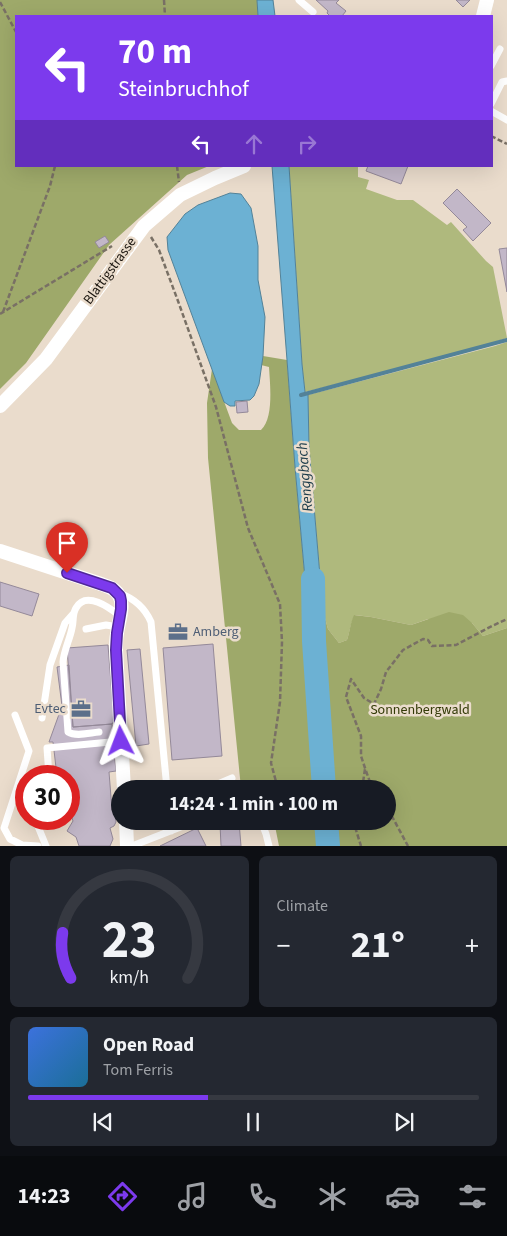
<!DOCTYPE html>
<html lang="en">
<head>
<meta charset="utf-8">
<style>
	body { margin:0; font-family:"Source Sans 3",sans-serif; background:#242831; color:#f1f3f6; height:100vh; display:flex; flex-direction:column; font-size:19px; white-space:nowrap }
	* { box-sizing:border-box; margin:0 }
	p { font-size:16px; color:#9ea1a6 }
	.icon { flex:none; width:28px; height:28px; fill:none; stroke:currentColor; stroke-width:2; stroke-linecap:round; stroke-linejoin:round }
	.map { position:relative; height:846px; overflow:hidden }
	.sheet { display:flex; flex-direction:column; gap:10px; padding:10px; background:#0d0f14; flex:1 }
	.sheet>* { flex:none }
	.guide { position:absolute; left:15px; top:15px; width:478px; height:152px; border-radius:0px; box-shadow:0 5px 20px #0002; background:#7c3aed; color:#fff; overflow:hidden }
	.speed { position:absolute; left:15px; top:765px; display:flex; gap:10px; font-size:25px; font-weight:700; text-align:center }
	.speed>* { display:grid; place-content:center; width:65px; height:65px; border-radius:50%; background:#171b24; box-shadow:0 5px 20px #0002; line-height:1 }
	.speed .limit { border:8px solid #d22; background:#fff; color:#111 }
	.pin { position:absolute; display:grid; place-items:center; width:42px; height:42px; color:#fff; margin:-51px -21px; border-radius:50% 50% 50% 0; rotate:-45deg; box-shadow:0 0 5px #0007 }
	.pin .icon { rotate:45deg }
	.me { position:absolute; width:55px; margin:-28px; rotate:357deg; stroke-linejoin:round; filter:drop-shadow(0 0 4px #0008) }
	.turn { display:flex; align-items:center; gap:18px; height:105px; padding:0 20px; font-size:22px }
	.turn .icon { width:65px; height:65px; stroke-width:2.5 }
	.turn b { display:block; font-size:35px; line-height:42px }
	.lanes { display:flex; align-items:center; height:48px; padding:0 20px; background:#0003; justify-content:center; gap:25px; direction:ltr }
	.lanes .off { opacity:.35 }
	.big { font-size:38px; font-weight:700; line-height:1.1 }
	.sheet .tile { flex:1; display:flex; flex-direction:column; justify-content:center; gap:8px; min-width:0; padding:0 18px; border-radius:8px; background:#242831 }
	.sheet .dial { align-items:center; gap:0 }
	.dial svg { height:130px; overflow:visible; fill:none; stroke:#363941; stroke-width:7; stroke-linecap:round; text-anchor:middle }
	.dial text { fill:#f1f3f6; stroke:none }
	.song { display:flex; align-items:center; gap:15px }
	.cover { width:60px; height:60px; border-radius:8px; background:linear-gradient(135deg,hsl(220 70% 55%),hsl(200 70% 35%)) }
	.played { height:5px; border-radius:2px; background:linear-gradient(90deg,#7c3aed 40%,#363941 40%) }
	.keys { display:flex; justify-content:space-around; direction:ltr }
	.heat { display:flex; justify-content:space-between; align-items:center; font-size:28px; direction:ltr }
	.sheet .tiles { flex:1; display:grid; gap:10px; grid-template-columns:1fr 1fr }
	.tile:last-child { grid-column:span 2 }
	.trip { position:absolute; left:111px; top:780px; width:285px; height:50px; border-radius:25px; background:#171b24; box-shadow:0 5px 20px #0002; font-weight:700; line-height:50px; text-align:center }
	.tabs { display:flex; height:80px; justify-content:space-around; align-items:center; background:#090b0e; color:#9ea1a6 }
	.tabs .icon { width:35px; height:35px }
	.tabs .on { color:#7c3aed }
	.tabs b { font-size:22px; color:#f1f3f6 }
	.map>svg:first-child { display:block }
	.green { fill:#afb97d }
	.forest { fill:#9ea96a }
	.water { fill:#6cb1d3; stroke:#538298 }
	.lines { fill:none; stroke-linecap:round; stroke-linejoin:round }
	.stream { stroke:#538298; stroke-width:4 }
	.river { stroke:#6cb1d3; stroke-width:24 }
	.building { fill:#c2b7c8; stroke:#948999 }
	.path { stroke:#797065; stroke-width:2.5; stroke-dasharray:5 2.5; stroke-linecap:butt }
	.service { stroke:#fff; stroke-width:7 }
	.minor { stroke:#fff; stroke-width:14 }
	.route-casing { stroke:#51269a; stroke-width:12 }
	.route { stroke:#7c3aed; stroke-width:9 }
	.labels { text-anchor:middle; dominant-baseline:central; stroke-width:5; stroke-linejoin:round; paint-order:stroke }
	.street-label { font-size:14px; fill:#19140e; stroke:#eadccc }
	.service-label { font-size:14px; fill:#4e5e75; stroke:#eadccc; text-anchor:start }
	.park-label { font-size:14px; fill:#333a07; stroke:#eadccc }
	.water-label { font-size:15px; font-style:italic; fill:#1a3a49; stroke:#eadccc }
</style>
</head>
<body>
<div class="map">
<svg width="507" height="846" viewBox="0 0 507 846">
	<rect width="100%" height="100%" fill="#eadccc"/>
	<path class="green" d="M289 166H358V177L369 180 366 189 397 200H413L447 225 451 222 486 261 493 267 507 338 460 353 305 392 302 364Z
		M507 342V628L483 636 472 623 428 619 411 625 371 617 355 615C350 624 350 631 347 640L339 643 328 629 323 611 309 448 308 395 495 346Z"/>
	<path class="forest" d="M0 0H257L258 16H16V166H209L187 175 109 245 26 363 0 389Z
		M263 356 287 360 295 467 308 612 323 611 328 629 339 643 347 640C350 631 350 624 354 615L371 617 411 625 449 612 463 615 472 623 483 636 507 628V846H279L274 821H388V789L241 788 208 458 207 403 212 369 232 423 239 430H261C274 418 270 384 269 367L261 365Z"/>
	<path class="water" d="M257 0H273L275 16H258Z
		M272 166H289L302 364 305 392 308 395 309 448 323 611 308 612 295 467 287 360Z
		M230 193 241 194 251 208 258 246V280L265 317 263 356 259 384 254 396 250 400 235 401V406H230L224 402 168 250 167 237 185 214 198 205Z"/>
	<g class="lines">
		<path class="stream" d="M301 395 507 340"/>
		<path class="river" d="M313 579 314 641 324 789
			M326 821 328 846"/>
	</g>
	<path class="building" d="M316 0H339L336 3 346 11 342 16H330L327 13 328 11Z
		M456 0H470L463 7Z
		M368 166H408L401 184 366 171Z
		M457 189 491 223 473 241 463 230 467 227 443 203Z
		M105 236 109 242 99 248 95 242Z
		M507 248V292L499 249Z
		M247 401 248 412 237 413 236 402Z
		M0 582 39 594 32 616 0 606Z
		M213 644 222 756 172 760 163 648Z
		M108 645 114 721 112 724 73 727 67 648Z
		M140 649 149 744 136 746 127 650Z
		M69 665 73 727 112 724 113 737H115L116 750 114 751 116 771 109 772 112 810 115 813 116 822 114 826 110 828 113 839 110 846H79L76 837 67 831 73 821 69 809V776H57L53 742H49L62 706 57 667Z
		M239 822 241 846H221L220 824Z
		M197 828 206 846H160Z"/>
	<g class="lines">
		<path class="path" d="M164 0 165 16
			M0 2 16 32
			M491 136 507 144
			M177 166 179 182
			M151 237 159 250 178 301 216 407 248 528 280 604 282 642 280 702 271 763 278 789
			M3 312 50 186 55 166
			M0 314 112 246
			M362 789 365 769
			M374 789 371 785 365 768 361 756V736L346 697 351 679 364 698 374 704 381 689 386 672 403 650 423 639 428 640 432 646 456 645 492 626 507 619
			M388 809 408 846
			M351 821 356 830 361 846"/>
		<path class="service" d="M299 0 313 12
			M491 66 500 49
			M491 104 502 82 507 81
			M491 111 507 120
			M119 593C133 598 145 608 151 622L167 789
			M86 629 106 625 118 627
			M15 715 29 751 4 828 10 839 22 845 38 846
			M42 718 50 665 65 623 73 614
			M99 732C89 733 76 737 68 732L63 662C64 650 70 639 72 628 74 621 72 614 76 608 86 590 110 608 120 616
			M49 776 47 748 121 741
			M206 789 232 778
			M35 819 46 846
			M170 821 171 831
			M261 821 266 834 269 846
			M132 846 196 821"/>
		<path class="minor" d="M483 16 487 0
			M0 406 46 359 144 226 180 195 215 178 244 166
			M0 551 101 584C107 586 114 588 118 594 126 605 118 622 117 634 116 639 116 645 116 650L124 789
			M126 821 127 846"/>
	</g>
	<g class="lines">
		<defs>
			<path id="route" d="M67 573 112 588 120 596 121 601V609L117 633 116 650 121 741"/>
		</defs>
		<use href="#route" class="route-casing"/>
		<use href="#route" class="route"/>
	</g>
	<defs>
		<symbol id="office-bare" viewBox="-9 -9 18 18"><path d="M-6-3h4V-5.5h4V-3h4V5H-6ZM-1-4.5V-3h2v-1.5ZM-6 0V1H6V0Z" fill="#5c6f8a" stroke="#eadccc" stroke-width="2.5" paint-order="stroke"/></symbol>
	</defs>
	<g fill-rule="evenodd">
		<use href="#office-bare" x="164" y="618" width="28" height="28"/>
		<use href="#office-bare" x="67" y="695" width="28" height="28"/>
	</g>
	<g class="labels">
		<g class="street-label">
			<text transform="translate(110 271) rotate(-54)">Blattigstrasse</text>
		</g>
		<g class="service-label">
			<text x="193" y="632">Amberg</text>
			<text x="66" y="709" text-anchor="end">Evtec</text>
		</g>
		<g class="park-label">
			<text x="420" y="710">Sonnenbergwald</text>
		</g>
		<g class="water-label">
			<text transform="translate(305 477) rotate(-95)">Renggbach</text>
		</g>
	</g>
</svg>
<div class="speed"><div class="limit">30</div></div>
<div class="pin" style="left:67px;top:573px;background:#d93025"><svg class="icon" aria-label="arrive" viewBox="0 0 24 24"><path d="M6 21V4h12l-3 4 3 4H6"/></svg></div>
<svg class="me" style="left:121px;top:741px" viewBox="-20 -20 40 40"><path d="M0-17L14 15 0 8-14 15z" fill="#7c3aed" stroke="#fff" stroke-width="4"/></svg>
<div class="trip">14:24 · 1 min · 100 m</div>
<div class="guide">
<div class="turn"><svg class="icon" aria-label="left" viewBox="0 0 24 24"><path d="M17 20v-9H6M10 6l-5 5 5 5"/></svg><div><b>70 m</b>Steinbruchhof</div></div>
<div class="lanes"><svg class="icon" aria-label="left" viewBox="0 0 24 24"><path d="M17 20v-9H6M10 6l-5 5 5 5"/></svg><svg class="icon off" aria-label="ahead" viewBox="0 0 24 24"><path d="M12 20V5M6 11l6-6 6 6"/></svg><svg class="icon off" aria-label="right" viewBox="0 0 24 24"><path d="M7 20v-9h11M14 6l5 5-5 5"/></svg></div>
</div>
</div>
<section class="sheet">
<div class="tiles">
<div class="tile dial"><svg viewBox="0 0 100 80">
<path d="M14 69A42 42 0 1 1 86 69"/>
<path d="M14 69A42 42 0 0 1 9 41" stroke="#7c3aed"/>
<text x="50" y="56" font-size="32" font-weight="700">23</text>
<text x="50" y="72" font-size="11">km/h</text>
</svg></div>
<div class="tile"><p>Climate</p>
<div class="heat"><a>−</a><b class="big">21°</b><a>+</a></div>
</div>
<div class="tile">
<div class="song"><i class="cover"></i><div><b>Open Road</b><p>Tom Ferris</p></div></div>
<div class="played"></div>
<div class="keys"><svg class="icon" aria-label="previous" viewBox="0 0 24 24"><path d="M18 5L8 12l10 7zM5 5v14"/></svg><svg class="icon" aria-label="pause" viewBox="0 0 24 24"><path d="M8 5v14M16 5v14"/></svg><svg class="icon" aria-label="next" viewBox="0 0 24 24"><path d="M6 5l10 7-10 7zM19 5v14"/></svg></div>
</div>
</div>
</section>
<nav class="tabs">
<b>14:23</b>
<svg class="icon on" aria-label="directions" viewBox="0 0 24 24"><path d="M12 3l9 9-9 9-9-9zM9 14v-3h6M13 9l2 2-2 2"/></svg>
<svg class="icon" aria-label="music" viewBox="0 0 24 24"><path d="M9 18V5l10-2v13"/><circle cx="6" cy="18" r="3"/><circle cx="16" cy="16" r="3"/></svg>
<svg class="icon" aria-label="phone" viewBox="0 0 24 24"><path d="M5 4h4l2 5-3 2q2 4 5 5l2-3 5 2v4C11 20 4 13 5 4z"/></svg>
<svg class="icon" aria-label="climate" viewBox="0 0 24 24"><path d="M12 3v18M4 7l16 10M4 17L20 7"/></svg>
<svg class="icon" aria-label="car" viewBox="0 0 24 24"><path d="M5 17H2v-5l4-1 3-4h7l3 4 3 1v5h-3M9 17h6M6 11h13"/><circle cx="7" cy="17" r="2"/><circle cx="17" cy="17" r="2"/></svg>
<svg class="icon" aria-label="filters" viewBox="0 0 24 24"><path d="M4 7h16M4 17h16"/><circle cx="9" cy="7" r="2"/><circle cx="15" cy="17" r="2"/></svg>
</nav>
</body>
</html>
